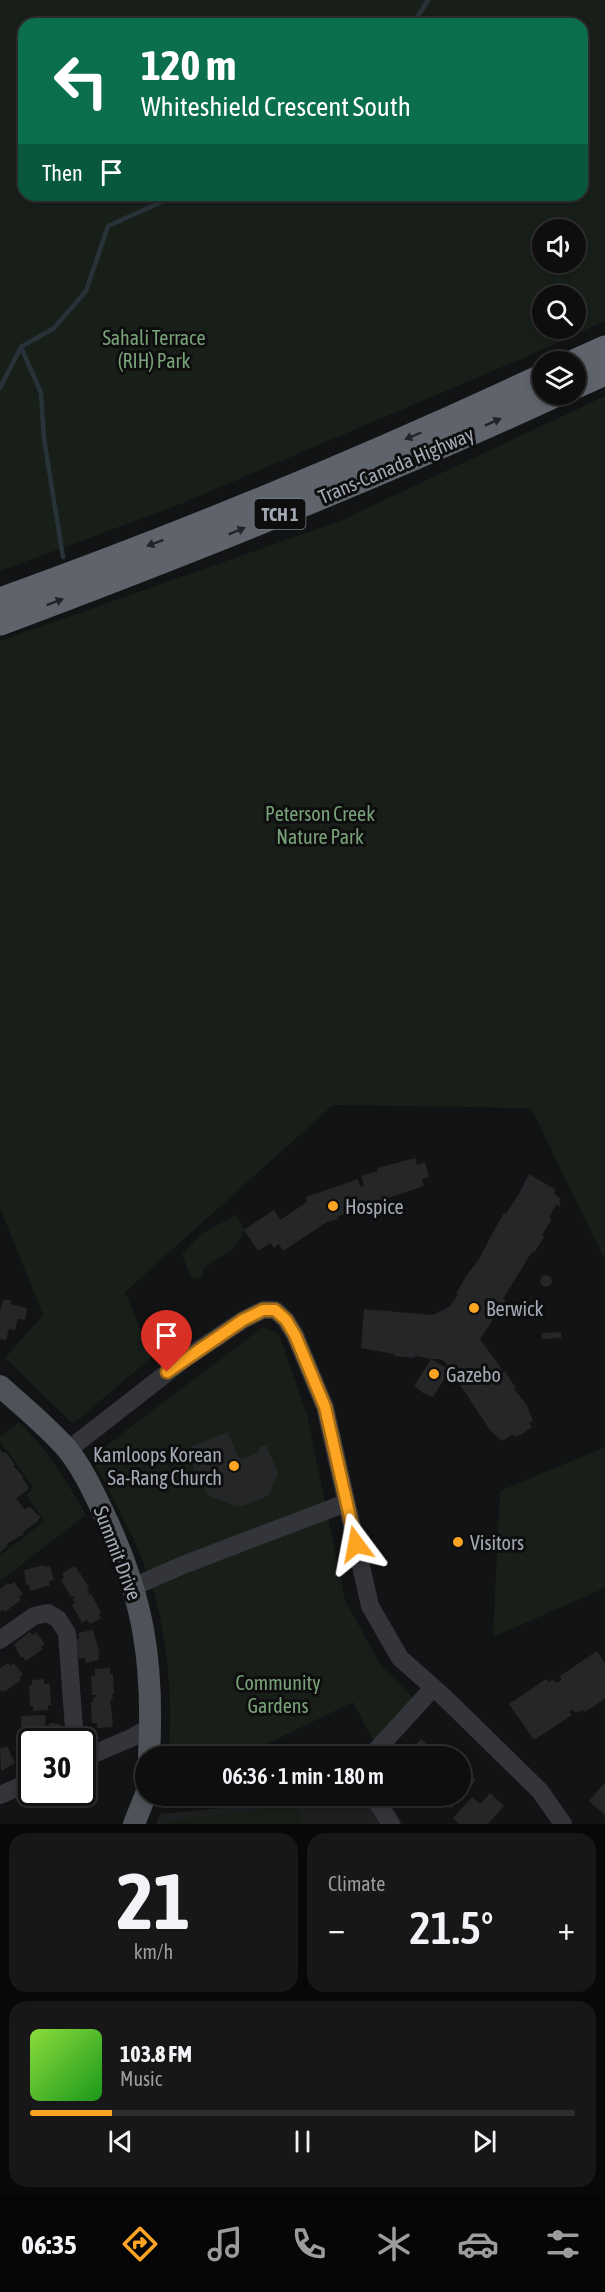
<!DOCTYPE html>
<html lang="en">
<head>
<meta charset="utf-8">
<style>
	body { margin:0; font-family:"Asap Condensed",sans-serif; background:#171718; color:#f1f3f6; height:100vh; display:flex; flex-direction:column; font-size:22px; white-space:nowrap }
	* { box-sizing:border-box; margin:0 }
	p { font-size:20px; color:#9b9c9e }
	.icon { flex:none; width:33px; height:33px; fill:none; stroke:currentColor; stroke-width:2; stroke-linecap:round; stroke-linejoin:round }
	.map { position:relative; height:1824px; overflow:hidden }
	.drawer { display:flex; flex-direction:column; gap:9px; padding:9px; background:#080808; flex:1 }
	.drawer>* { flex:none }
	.guide { position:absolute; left:18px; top:18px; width:570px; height:183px; border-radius:18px; box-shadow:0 3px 9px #0003,0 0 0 2px #2e2e2f; background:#0b6e4f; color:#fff; overflow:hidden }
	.buttons { position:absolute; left:532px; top:219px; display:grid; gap:12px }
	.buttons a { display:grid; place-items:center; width:54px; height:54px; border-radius:50%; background:#0e0e0f; box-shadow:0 3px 9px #0003,0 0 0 2px #2e2e2f; font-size:30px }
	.speed { position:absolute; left:18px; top:1728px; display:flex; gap:12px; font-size:30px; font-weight:700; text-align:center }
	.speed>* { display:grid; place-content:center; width:78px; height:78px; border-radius:50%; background:#0e0e0f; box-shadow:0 3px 9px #0003,0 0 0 2px #2e2e2f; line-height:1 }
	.speed .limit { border:3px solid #111; border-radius:9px; background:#fff; color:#111 }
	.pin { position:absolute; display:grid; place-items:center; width:51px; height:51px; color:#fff; margin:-62px -26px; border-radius:50% 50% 50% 0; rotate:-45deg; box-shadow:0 0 6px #0007 }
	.pin .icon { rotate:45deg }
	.me { position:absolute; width:66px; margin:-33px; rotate:347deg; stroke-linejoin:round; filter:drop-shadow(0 0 4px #0008) }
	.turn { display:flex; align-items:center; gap:21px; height:126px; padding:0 24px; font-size:27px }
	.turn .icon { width:78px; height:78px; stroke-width:2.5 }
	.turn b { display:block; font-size:42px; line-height:51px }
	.then { display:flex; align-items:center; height:57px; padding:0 24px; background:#0003; gap:12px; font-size:22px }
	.big { font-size:45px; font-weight:600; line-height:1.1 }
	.drawer .card { flex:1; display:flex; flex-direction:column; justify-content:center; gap:9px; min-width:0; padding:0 21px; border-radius:18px; background:#171718 }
	.drawer .dial { align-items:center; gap:0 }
	.dial b { font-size:78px; line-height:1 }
	.song { display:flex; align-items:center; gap:18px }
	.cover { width:72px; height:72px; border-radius:9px; background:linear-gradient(135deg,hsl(90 70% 55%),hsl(120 70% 35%)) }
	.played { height:6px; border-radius:3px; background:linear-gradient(90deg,#fda522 15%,#2e2e2f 15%) }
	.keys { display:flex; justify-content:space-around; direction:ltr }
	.heat { display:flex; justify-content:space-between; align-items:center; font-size:33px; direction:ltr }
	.drawer .tiles { flex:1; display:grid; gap:9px; grid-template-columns:1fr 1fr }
	.card:last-child { grid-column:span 2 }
	.trip { position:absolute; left:135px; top:1746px; width:336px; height:60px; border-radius:30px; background:#0e0e0f; box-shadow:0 3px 9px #0003,0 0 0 2px #2e2e2f; font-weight:600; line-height:60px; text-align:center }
	.menu { display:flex; height:96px; justify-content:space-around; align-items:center; background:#060606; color:#9b9c9e }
	.menu .icon { width:42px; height:42px }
	.menu .active { color:#fda522 }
	.menu b { font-size:27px; color:#f1f3f6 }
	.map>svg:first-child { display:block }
	.built { fill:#1e1f21 }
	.green { fill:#181f19; fill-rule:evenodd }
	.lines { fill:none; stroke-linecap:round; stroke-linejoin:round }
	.stream { stroke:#283239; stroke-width:4.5 }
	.building { fill:#252628 }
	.minor { stroke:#33353a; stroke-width:18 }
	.major { stroke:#4f5259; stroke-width:22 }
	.highway { stroke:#5f636b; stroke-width:27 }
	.oneway { fill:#222326 }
	.route-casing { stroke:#a46b16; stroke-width:15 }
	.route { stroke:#fda522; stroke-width:10 }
	.poi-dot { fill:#fda522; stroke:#0e0e0f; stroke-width:2 }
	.labels { text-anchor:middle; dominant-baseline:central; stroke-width:6; stroke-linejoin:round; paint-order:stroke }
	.shield { fill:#0e0e0f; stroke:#767b84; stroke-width:1.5 }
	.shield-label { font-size:18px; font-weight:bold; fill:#a3aab6 }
	.park-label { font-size:20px; fill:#79a279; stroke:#0e0e0f }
	.street-label { font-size:20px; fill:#a3aab6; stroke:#0e0e0f }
	.poi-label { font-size:20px; fill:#a3aab6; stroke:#0e0e0f; text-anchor:start }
</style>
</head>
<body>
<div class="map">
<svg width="605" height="1824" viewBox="0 0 605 1824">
	<rect width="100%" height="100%" fill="#121314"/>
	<path class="built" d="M338 1796H387L402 1824H156L160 1814Z"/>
	<path class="green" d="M0 0H605V321L530 355 178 505 0 571ZM24 24H582V195H24ZM543 230H576V262H543ZM543 296H576V328H543Z
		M605 396V1260L531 1108 333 1105 125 1292 152 1357 73 1424 5 1358 43 1315 0 1208V641L342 520Z
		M236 1215 244 1230C236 1255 219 1253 203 1270V1276L195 1279 190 1276 182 1254 201 1234Z
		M263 1327 279 1334 307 1415 345 1600 381 1666 414 1699 374 1742 353 1702 242 1756H168C174 1703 167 1632 150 1580 136 1540 115 1502 95 1464L98 1452Z
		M19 1422C47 1449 67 1481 86 1515L0 1581V1555L45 1521 26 1495 34 1488 0 1441V1437Z
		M605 1447V1588L493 1637 500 1491Z
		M297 1805 303 1824H165L166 1821Z"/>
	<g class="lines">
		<path class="stream" d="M413 24 428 0
			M21 347 41 393 44 439 63 557
			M0 388 21 347 54 328 86 291 108 226 177 195"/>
	</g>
	<path class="building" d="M415 1158 417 1165 425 1162 429 1177 422 1179 424 1186 370 1204 369 1200 365 1201 367 1208 338 1216V1219L327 1222 283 1251 279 1244 274 1248 270 1243 258 1251 244 1230 274 1210 280 1220 307 1202 306 1197 358 1179 360 1187 364 1186 361 1176 378 1171 377 1168Z
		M529 1174 556 1190 554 1194 561 1199 559 1201 561 1203 559 1207 557 1204 549 1217 552 1219 542 1235 544 1237 534 1253 532 1252 530 1255 503 1299 506 1300 480 1339 501 1368 503 1373 505 1371 516 1388 514 1389 527 1405 533 1421 529 1423 532 1427 522 1434 514 1437 513 1434 502 1441 490 1430 445 1362 440 1359H431L450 1370 433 1397 423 1393 414 1386 431 1359 415 1356 414 1358 394 1356V1354L361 1348 364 1309 433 1315 449 1307 458 1295 456 1294 466 1276 479 1259 504 1212 506 1214 520 1192Z
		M540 1281a6 6 0 1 1 12 0a6 6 0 1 1-12 0Z
		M4 1299 12 1301 11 1304 27 1308 25 1320 18 1319 15 1330 9 1329 6 1340 0 1339V1311Z
		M561 1332V1338L542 1339V1333Z
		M228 1432 238 1457 243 1459 260 1451 259 1448 266 1445 278 1473 268 1496 246 1505 237 1507 210 1496 202 1487 186 1449Z
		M0 1449 3 1453 6 1452 15 1465 13 1466 24 1477 22 1478 28 1486V1490L16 1498 24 1509 30 1507 40 1517 37 1522 23 1532 24 1534 6 1544 8 1546 0 1552Z
		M44 1565V1567L50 1566 54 1580 49 1581 50 1585 30 1591 29 1584 26 1585 24 1570Z
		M75 1566 89 1587 87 1588 89 1592 88 1595 91 1594 101 1612 99 1614 101 1618 90 1624 87 1620 82 1623 72 1605 75 1603 72 1599 75 1598 73 1596 71 1597 61 1580 64 1578 62 1573Z
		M14 1582 23 1594 19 1597 21 1600 5 1612 3 1610 0 1612V1589L8 1583 9 1585Z
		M93 1630 100 1655H98L99 1660 86 1663 85 1658 79 1659 75 1639H79L78 1633Z
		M30 1632 32 1635 36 1632 45 1644 41 1647 43 1649 26 1661 23 1657 21 1658 14 1644Z
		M597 1651 605 1663V1699L585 1712 583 1710 576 1713 573 1709 569 1712 572 1715 534 1740 509 1704 546 1679 549 1682 553 1679 556 1683 562 1680 560 1676Z
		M8 1663 10 1666 14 1663 23 1675 19 1678 21 1680 4 1692 2 1690 0 1692V1668Z
		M110 1668V1674H113L114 1694H112L113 1699 110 1700 113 1723 112 1727 97 1728V1723H92L91 1703 93 1702V1698L96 1697V1695H92L91 1676 95 1675V1669Z
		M44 1679V1684H50L51 1705H48V1710L33 1711V1706H30L29 1685H32V1680Z
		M45 1715 47 1742H32V1756L22 1757 21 1716Z
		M49 1723 61 1724 60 1742H48Z
		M421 1739 441 1756H405Z
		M7 1746 15 1763 1 1771 0 1749Z
		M465 1769 476 1780 451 1809 437 1796H460V1774Z
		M605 1782V1815L589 1801Z
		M490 1793 504 1806 488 1824H459L453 1818 472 1797 480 1804Z"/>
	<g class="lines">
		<path class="minor" d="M68 1450 186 1358 243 1320 263 1310H275L286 1320 295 1335 325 1407 370 1606 400 1658 444 1697 540 1791 563 1824
			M133 1587 183 1565 346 1503
			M0 1640 34 1616 48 1613 58 1619 67 1633 75 1742
			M371 1756 432 1689
			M82 1759 131 1738 150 1727
			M0 1795 32 1781
			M199 1796H221
			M373 1796 391 1824"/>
		<path class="major" d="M0 1386C22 1406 47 1426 67 1449 82 1467 93 1491 103 1512 144 1597 154 1663 149 1756
			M134 1824 146 1794"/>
		<path class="highway" d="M576 362 605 349
			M576 385 605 372
			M0 601C184 535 365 460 543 377
			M0 622C187 552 373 478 555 394"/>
	</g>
	<defs><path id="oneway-solid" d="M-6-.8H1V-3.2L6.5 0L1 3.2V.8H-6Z" transform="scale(1.5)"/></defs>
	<g class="oneway">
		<use href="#oneway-solid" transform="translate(493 422) rotate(-24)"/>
		<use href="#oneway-solid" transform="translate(413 436) rotate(157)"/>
		<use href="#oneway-solid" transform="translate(237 531) rotate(-22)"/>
		<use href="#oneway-solid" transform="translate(155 543) rotate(159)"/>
		<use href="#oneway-solid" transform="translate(55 602) rotate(-21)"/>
	</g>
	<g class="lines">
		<defs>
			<path id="route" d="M167 1372 243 1320 263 1310H275L286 1320 295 1335 325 1407 356 1544"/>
		</defs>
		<use href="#route" class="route-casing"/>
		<use href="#route" class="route"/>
	</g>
	<g class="poi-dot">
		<circle cx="333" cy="1206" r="6"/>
		<circle cx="474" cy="1308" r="6"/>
		<circle cx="434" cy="1374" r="6"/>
		<circle cx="234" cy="1466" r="6"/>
		<circle cx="458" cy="1542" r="6"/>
	</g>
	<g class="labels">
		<rect class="shield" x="254.5" y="499" width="51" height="30" rx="4.5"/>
		<g class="shield-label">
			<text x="280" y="514">TCH 1</text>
		</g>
		<g class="park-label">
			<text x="154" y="337">Sahali Terrace<tspan x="154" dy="23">(RIH) Park</tspan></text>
			<text x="320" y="813">Peterson Creek<tspan x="320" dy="23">Nature Park</tspan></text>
			<text x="278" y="1682">Community<tspan x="278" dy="23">Gardens</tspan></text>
		</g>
		<g class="street-label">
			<text transform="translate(396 465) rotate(-23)">Trans-Canada Highway</text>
			<text transform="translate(118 1553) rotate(69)">Summit Drive</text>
		</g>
		<g class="poi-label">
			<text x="345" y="1206">Hospice</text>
			<text x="486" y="1308">Berwick</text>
			<text x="446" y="1374">Gazebo</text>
			<text x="222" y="1454" text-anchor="end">Kamloops Korean<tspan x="222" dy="23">Sa-Rang Church</tspan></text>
			<text x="470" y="1542">Visitors</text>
		</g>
	</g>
</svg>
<div class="buttons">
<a><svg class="icon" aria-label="sound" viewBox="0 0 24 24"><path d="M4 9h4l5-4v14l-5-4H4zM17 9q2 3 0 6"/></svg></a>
<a><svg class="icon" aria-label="search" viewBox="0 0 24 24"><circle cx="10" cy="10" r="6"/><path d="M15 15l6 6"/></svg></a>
<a><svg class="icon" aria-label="layers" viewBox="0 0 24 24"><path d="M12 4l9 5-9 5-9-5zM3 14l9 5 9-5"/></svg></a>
</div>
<div class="speed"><div class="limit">30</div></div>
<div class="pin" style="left:167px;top:1372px;background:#d93025"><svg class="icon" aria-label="arrive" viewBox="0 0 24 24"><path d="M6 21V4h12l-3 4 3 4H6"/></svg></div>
<svg class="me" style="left:356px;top:1544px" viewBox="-20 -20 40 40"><path d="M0-17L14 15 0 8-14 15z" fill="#fda522" stroke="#fff" stroke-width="4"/></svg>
<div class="trip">06:36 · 1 min · 180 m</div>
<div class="guide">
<div class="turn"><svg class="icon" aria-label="left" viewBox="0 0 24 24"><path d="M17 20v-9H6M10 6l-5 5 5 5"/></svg><div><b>120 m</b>Whiteshield Crescent South</div></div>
<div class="then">Then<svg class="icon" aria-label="arrive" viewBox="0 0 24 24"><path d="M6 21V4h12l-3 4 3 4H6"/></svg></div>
</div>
</div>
<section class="drawer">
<div class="tiles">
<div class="card dial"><b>21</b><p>km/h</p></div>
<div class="card"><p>Climate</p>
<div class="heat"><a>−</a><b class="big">21.5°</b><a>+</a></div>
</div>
<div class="card">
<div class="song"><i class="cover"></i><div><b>103.8 FM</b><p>Music</p></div></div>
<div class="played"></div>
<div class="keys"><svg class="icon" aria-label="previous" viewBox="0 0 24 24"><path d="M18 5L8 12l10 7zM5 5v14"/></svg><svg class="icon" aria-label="pause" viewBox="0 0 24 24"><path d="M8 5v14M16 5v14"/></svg><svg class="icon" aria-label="next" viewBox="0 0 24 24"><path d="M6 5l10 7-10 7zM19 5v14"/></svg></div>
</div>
</div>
</section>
<nav class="menu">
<b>06:35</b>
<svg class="icon active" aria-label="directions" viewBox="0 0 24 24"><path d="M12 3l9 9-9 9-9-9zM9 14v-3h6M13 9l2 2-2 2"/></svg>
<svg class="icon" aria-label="music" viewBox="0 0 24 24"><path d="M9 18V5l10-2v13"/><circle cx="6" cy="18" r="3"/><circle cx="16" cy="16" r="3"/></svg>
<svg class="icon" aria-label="phone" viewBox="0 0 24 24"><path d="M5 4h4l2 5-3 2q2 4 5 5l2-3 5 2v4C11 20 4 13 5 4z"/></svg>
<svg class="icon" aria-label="climate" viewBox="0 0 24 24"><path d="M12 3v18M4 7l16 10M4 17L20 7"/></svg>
<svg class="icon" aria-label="car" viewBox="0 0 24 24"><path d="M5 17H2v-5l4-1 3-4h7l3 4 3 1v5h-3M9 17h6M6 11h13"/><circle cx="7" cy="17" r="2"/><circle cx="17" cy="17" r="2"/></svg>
<svg class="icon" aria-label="filters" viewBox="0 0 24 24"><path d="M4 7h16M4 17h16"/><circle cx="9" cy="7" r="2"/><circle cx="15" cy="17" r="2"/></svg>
</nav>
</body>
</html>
